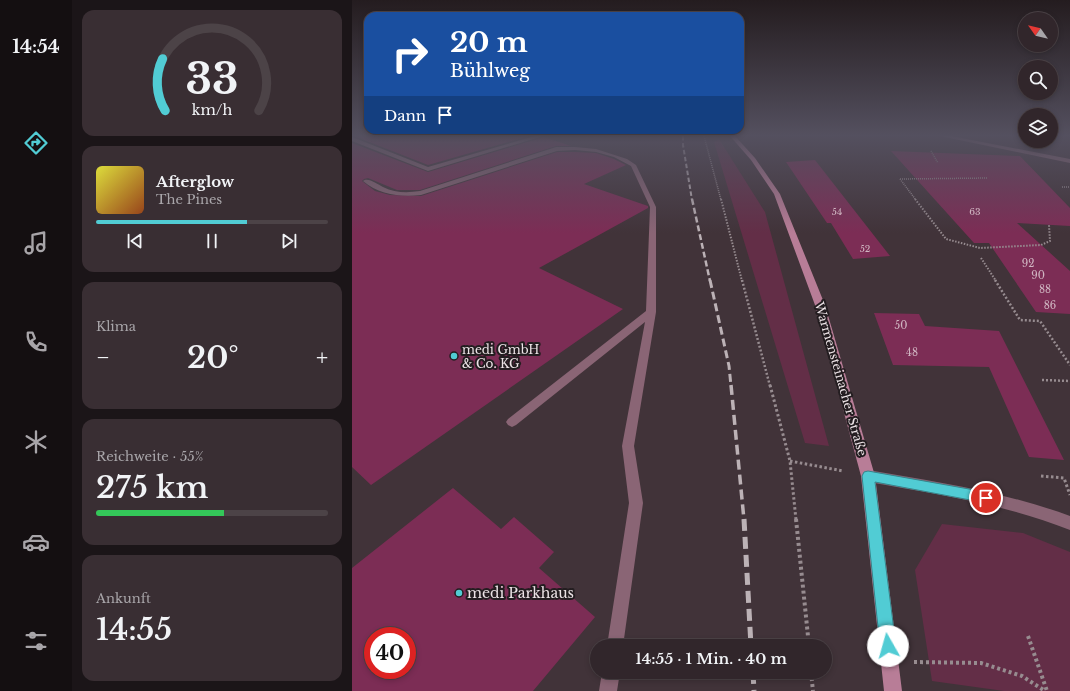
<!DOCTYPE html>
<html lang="de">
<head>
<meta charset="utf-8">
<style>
	body { margin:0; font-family:"Libre Baskerville",serif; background:#392e33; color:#f1f3f6; height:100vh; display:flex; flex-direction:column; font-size:15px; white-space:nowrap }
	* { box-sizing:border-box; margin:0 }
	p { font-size:13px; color:#a8a5a9 }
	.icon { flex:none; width:22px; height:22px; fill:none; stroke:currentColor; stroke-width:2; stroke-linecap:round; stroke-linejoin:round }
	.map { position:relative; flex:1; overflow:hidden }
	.details { display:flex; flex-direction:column; gap:10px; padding:10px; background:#1b1518; width:280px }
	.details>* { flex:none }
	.banner { position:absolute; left:12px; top:12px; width:380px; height:122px; border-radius:12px; box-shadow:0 2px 6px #0003,0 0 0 1px #4c4347; background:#1a4fa0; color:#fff; overflow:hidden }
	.needle { width:26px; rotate:304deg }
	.controls { position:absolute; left:666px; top:12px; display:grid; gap:8px }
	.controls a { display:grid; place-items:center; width:40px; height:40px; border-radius:50%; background:#31262b; box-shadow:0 2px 6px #0003,0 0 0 1px #4c4347; font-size:20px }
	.speed { position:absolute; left:12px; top:627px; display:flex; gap:8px; font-size:20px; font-weight:700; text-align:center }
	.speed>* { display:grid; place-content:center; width:52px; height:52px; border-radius:50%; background:#31262b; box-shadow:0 2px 6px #0003,0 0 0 1px #4c4347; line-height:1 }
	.speed .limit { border:6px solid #d22; background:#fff; color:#111 }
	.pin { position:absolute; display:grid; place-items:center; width:34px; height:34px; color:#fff; margin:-17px; border:2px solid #fff; border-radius:50%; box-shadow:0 1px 4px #0007 }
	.me { position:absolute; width:44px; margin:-22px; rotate:353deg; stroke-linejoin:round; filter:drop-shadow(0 0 3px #0008) }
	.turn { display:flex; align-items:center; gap:14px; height:84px; padding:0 20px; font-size:18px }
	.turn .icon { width:52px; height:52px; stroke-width:2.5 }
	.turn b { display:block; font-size:28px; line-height:34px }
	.then { display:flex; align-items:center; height:38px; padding:0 20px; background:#0003; gap:8px; font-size:15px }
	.big { font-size:30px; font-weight:600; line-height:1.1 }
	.details .card { flex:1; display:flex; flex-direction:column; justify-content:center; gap:6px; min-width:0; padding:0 14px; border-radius:12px; background:#392e33 }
	.details .dial { align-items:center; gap:0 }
	.dial svg { height:104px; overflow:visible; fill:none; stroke:#4c4347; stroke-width:7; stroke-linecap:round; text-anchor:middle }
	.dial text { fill:#f1f3f6; stroke:none }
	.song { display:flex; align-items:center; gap:12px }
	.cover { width:48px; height:48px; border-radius:6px; background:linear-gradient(135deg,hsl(60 70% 55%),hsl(20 70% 35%)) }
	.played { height:4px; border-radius:2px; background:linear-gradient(90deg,#51ccd4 65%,#4c4347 65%) }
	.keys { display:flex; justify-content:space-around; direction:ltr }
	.heat { display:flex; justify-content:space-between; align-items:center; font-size:22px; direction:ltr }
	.charge { height:6px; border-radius:3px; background:linear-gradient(90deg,#34c759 55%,#4c4347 0) }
	.trip { position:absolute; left:238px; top:639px; width:242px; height:40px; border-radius:20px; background:#31262b; box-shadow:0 2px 6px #0003,0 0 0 1px #4c4347; font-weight:600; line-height:40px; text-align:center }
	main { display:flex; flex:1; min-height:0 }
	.menu { display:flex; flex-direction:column; width:72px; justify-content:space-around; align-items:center; background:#140f11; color:#a8a5a9 }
	.menu .icon { width:28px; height:28px }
	.menu .on { color:#51ccd4 }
	.menu b { font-size:18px; color:#f1f3f6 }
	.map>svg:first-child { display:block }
	.green { fill:#632e47 }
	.building { fill:#7c2d55; fill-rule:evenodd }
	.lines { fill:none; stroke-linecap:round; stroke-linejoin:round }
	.path-far4 { stroke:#978c90; stroke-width:1.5; stroke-dasharray:1 1; stroke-linecap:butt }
	.path-far3 { stroke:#978c90; stroke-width:2; stroke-dasharray:1.5 1.5; stroke-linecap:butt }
	.path-far2 { stroke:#978c90; stroke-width:2.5; stroke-dasharray:2 2; stroke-linecap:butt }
	.path-far1 { stroke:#978c90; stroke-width:3; stroke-dasharray:2.5 2.5; stroke-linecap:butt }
	.path { stroke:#978c90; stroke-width:4; stroke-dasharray:3 3; stroke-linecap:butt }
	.lane { fill:#8a6575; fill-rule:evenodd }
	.street { fill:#8a6575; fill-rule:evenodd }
	.secondary { fill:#b87d97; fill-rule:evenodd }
	.rail-far4 { stroke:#bcb2b6; stroke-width:2; stroke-dasharray:4.5 2.5; stroke-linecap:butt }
	.rail-far3 { stroke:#bcb2b6; stroke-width:2.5; stroke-dasharray:6 3; stroke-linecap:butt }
	.rail-far2 { stroke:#bcb2b6; stroke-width:3; stroke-dasharray:8 4; stroke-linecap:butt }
	.rail-far1 { stroke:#bcb2b6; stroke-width:3.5; stroke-dasharray:10 5; stroke-linecap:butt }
	.rail { stroke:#bcb2b6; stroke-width:5; stroke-dasharray:12 6; stroke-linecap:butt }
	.route { fill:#51ccd4; stroke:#35858a }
	.poi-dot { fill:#51ccd4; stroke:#231d20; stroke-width:1.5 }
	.labels { text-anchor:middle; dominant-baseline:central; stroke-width:4; stroke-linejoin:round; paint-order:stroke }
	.far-number-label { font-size:9px; fill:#d0b6c2 }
	.number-label { font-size:10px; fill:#d0b6c2 }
	.poi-label { font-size:12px; fill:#ece3e6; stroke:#231d20; text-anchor:start }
	.street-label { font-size:12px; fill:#ece3e6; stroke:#231d20 }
	.near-poi-label { font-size:14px; fill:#ece3e6; stroke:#231d20; text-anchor:start }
</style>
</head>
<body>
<main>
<nav class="menu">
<b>14:54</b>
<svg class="icon on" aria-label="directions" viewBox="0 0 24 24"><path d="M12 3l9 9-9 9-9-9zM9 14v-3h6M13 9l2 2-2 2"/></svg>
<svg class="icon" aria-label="music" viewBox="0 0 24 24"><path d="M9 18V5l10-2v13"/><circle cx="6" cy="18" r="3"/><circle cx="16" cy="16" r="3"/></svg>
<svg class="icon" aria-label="phone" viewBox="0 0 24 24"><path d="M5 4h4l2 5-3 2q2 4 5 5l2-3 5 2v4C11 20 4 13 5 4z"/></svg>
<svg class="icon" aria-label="climate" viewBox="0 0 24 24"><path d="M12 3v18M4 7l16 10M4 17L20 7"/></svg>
<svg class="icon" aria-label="car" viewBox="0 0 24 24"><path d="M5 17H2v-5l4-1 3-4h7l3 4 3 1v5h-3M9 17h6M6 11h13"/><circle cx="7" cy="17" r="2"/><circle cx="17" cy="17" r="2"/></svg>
<svg class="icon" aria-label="filters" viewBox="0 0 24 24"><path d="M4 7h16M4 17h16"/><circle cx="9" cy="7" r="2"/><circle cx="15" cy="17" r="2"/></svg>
</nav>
<section class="details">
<div class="card dial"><svg viewBox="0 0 100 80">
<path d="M14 69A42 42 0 1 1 86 69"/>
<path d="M14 69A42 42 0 0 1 12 29" stroke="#51ccd4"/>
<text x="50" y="56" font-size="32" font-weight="700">33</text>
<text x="50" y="72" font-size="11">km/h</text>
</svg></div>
<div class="card">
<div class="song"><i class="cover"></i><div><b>Afterglow</b><p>The Pines</p></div></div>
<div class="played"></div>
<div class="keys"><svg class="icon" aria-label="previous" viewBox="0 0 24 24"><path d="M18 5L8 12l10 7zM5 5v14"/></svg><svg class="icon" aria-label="pause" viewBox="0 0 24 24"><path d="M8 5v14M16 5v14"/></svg><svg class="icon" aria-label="next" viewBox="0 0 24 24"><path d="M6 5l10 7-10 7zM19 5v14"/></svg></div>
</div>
<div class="card"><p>Klima</p>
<div class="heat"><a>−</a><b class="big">20°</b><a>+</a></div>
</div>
<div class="card"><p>Reichweite · 55%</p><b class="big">275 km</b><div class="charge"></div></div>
<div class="card"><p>Ankunft</p><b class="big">14:55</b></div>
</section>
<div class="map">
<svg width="718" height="691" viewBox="0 0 718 691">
	<rect width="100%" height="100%" fill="#413339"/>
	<path class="green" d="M367 139 413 212 477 446 453 443 362 142Z
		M590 524 671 533 718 552V691H652L580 681 563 570Z"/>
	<path class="building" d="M2 136H177L76 165Z
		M192 137 219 146H204L68 190H45L16 178 12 179 10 181 23 191 38 195 69 196 205 152H223L244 153 262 159 274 165 232 184 296 206V208L187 268 271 309 19 485 0 467V143L76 172Z
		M539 151 668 156 718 208V226L665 223 718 271V314L684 312 637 243H622Z
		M463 160 538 256 501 259 479 223H475L434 162Z
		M522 313 567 314 573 326 647 331 712 460 677 457 637 367 541 365Z
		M101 488 149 529 162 517 202 552 187 568 243 617 181 691H0V568ZM21 636H55V670H21Z"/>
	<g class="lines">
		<path class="path-far4" d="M352 136 369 200
			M579 151 586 163
			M548 179 564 200
			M548 179 636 178
			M710 187H718"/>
		<path class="path-far3" d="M369 199 390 281
			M563 199 594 239 628 248 689 245 698 241 697 225
			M629 258 644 281"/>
		<path class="path-far2" d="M390 280 418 386
			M643 280 668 320 688 321 718 365
			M690 380 718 381"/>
		<path class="path-far1" d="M418 385 438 461 444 520
			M438 461 491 471
			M689 476 712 478 718 495"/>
		<path class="path" d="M444 519 457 646
			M676 636 695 691
			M562 662 629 663 670 676 693 691
			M459 672 461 691"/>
		<path class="lane" d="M183 136H191L76 171 0 141V137L76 167Z
			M204 147H223L244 149 275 159 284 165 304 207V312L282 446 291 503 271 646H255L277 503 270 446 293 322 164 425 160 427 156 425 154 422 156 419 294 311 298 207 279 166 262 157 244 152 223 150 205 151 69 195C49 197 27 195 11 181 16 177 25 184 31 187 43 193 55 193 68 191Z
			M250 672H268L265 691H247Z"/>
		<path class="street" d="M588 136H599L718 159V163Z
			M516 470C585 482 653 492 718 516V530C652 504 585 494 516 482L511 480 509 476 511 472Z"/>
		<path class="secondary" d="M378 136H383L403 158 428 194 473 305 523 476 550 691H532L509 476 463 305 422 194 399 160Z"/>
		<path class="rail-far4" d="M331 136V145L340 200"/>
		<path class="rail-far3" d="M340 199 358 281"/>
		<path class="rail-far2" d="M358 280 377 366 379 386"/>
		<path class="rail-far1" d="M379 385 392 520"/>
		<path class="rail" d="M392 519 399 646
			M401 672 402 691"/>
	</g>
	<linearGradient id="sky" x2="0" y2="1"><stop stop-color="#241c1f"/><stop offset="0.58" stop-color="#54505f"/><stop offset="1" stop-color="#54505f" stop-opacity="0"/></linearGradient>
	<rect width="718" height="233" fill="url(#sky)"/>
	<path class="route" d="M516 471 634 492 638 494 640 498 638 502 634 503 523 482 544 646 542 651 536 654 531 651 528 646 510 476 512 472Z"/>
	<g class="poi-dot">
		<circle cx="102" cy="356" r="4"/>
		<circle cx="107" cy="593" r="4"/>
	</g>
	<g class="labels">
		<g class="far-number-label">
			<text x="485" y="211">54</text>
			<text x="623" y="211">63</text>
			<text x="513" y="248">52</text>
		</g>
		<g class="number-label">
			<text x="676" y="263">92</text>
			<text x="686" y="275">90</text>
			<text x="693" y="289">88</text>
			<text x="698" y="305">86</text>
			<text x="549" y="325">50</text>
			<text x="560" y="352">48</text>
		</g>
		<g class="poi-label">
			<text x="110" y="349">medi GmbH<tspan x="110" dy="14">&amp; Co. KG</tspan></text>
		</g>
		<g class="street-label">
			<text transform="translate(489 379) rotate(74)">Warmensteinacher Straße</text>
		</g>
		<g class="near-poi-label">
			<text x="115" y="593">medi Parkhaus</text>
		</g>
	</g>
</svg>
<div class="controls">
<a><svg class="needle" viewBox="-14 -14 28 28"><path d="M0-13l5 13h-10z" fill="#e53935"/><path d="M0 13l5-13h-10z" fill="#a8a5a9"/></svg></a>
<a><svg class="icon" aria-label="search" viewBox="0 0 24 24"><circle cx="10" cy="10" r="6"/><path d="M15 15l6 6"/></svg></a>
<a><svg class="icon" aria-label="layers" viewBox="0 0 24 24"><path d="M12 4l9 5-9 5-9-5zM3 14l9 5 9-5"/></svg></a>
</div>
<div class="speed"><div class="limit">40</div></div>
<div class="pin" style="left:634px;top:498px;background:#d93025"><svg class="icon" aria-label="arrive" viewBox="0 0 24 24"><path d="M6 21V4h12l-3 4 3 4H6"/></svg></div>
<svg class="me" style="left:536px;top:646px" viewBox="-20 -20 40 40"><circle r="19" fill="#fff"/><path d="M0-13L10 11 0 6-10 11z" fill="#51ccd4"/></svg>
<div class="trip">14:55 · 1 Min. · 40 m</div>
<div class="banner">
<div class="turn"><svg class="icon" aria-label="right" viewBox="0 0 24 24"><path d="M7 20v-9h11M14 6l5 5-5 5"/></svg><div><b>20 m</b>Bühlweg</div></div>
<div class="then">Dann<svg class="icon" aria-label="arrive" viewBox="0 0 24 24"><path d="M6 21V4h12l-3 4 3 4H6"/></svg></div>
</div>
</div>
</main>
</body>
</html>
